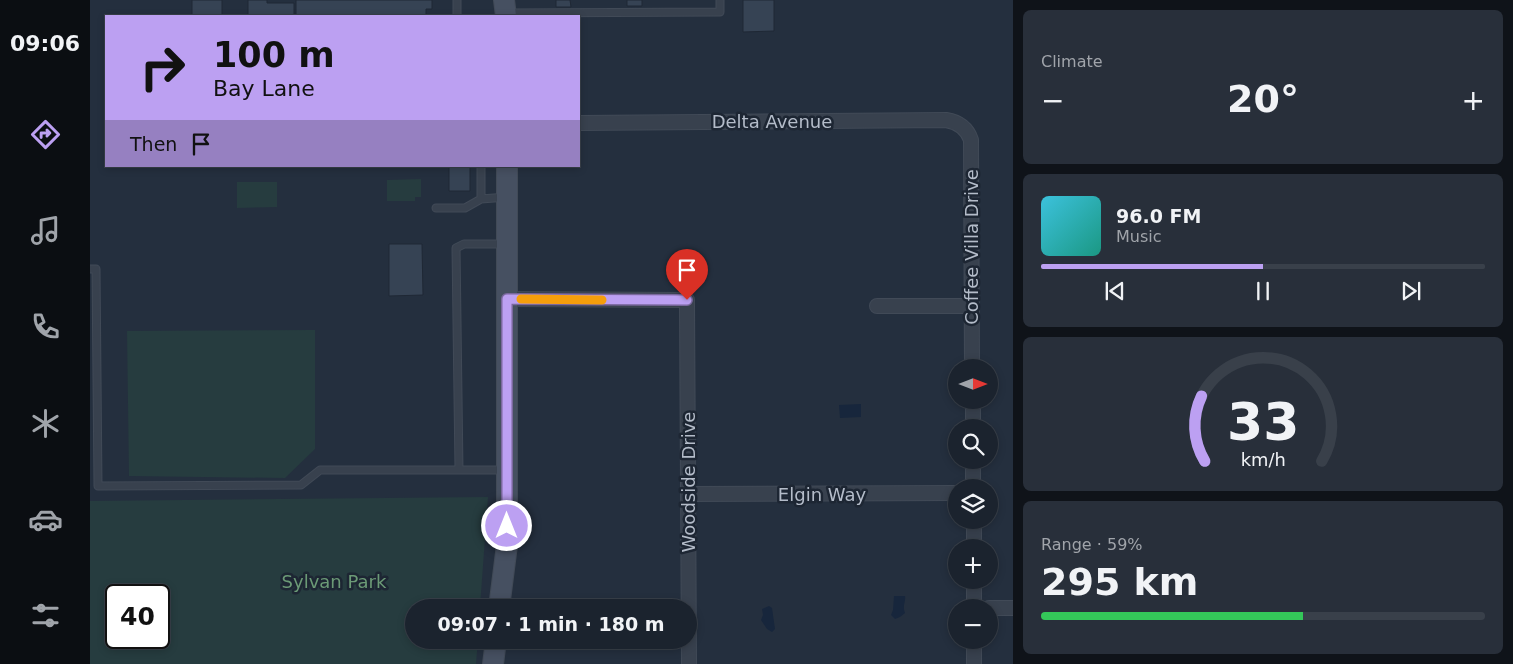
<!DOCTYPE html>
<html lang="en">
<head>
<meta charset="utf-8">
<style>
	body { margin:0; font-family:"DejaVu Sans",sans-serif; background:#282f3a; color:#f1f3f6; height:100vh; display:flex; flex-direction:column; font-size:19px; white-space:nowrap }
	* { box-sizing:border-box; margin:0 }
	p { font-size:16px; color:#a0a4aa }
	.icon { flex:none; width:28px; height:28px; fill:none; stroke:currentColor; stroke-width:2; stroke-linecap:round; stroke-linejoin:round }
	.map { position:relative; flex:1; overflow:hidden }
	.panel { display:flex; flex-direction:column; gap:10px; padding:10px; background:#0f1319; width:500px }
	.panel>* { flex:none }
	.hud { position:absolute; left:15px; top:15px; width:475px; height:152px; border-radius:0px; box-shadow:0 2px 8px #0003,0 0 0 1px #39404a; background:#bca0f2; color:#111; overflow:hidden }
	.needle { width:32px; rotate:90deg }
	.controls { position:absolute; left:858px; top:359px; display:grid; gap:10px }
	.controls a { display:grid; place-items:center; width:50px; height:50px; border-radius:50%; background:#1b232e; box-shadow:0 2px 8px #0003,0 0 0 1px #39404a; font-size:25px }
	.speed { position:absolute; left:15px; top:584px; display:flex; gap:10px; font-size:25px; font-weight:700; text-align:center }
	.speed>* { display:grid; place-content:center; width:65px; height:65px; border-radius:50%; background:#1b232e; box-shadow:0 2px 8px #0003,0 0 0 1px #39404a; line-height:1 }
	.speed .limit { border:2px solid #111; border-radius:8px; background:#fff; color:#111 }
	.pin { position:absolute; display:grid; place-items:center; width:42px; height:42px; color:#fff; margin:-51px -21px; border-radius:50% 50% 50% 0; rotate:-45deg; box-shadow:0 0 5px #0007 }
	.pin .icon { rotate:45deg }
	.me { position:absolute; width:55px; margin:-28px; rotate:0deg; stroke-linejoin:round; filter:drop-shadow(0 0 4px #0008) }
	.turn { display:flex; align-items:center; gap:18px; height:105px; padding:0 25px; font-size:22px }
	.turn .icon { width:65px; height:65px; stroke-width:2.5 }
	.turn b { display:block; font-size:35px; line-height:42px }
	.then { display:flex; align-items:center; height:48px; padding:0 25px; background:#0003; gap:10px; font-size:19px }
	.big { font-size:38px; font-weight:600; line-height:1.1 }
	.panel .tile { flex:1; display:flex; flex-direction:column; justify-content:center; gap:8px; min-width:0; padding:0 18px; border-radius:8px; background:#282f3a }
	.panel .dial { align-items:center; gap:0 }
	.dial svg { height:130px; overflow:visible; fill:none; stroke:#39404a; stroke-width:7; stroke-linecap:round; text-anchor:middle }
	.dial text { fill:#f1f3f6; stroke:none }
	.song { display:flex; align-items:center; gap:15px }
	.cover { width:60px; height:60px; border-radius:8px; background:linear-gradient(135deg,hsl(190 70% 55%),hsl(170 70% 35%)) }
	.played { height:5px; border-radius:2px; background:linear-gradient(90deg,#bca0f2 50%,#39404a 50%) }
	.keys { display:flex; justify-content:space-around; direction:ltr }
	.heat { display:flex; justify-content:space-between; align-items:center; font-size:28px; direction:ltr }
	.charge { height:8px; border-radius:4px; background:linear-gradient(90deg,#34c759 59%,#39404a 0) }
	.trip { position:absolute; left:315px; top:599px; width:292px; height:50px; border-radius:25px; background:#1b232e; box-shadow:0 2px 8px #0003,0 0 0 1px #39404a; font-weight:600; line-height:50px; text-align:center }
	main { display:flex; flex:1; min-height:0 }
	.menu { display:flex; flex-direction:column; width:90px; justify-content:space-around; align-items:center; background:#0b0e12; color:#a0a4aa }
	.menu .icon { width:35px; height:35px }
	.menu .selected { color:#bca0f2 }
	.menu b { font-size:22px; color:#f1f3f6 }
	.map>svg:first-child { display:block }
	.green { fill:#263c3f; fill-rule:evenodd }
	.water { fill:#17263c }
	.building { fill:#364354; stroke:#1f2835 }
	.lines { fill:none; stroke-linecap:round; stroke-linejoin:round }
	.lane-casing { stroke:#414a57; stroke-width:9 }
	.street-casing { stroke:#414a57; stroke-width:16 }
	.secondary-casing { stroke:#414a57; stroke-width:22 }
	.lane { stroke:#38414e; stroke-width:7 }
	.street { stroke:#38414e; stroke-width:14 }
	.secondary { stroke:#465061; stroke-width:20 }
	.route-casing { stroke:#7a689d; stroke-width:12 }
	.route { stroke:#bca0f2; stroke-width:9 }
	.slow { stroke:#f59e0b; stroke-width:9 }
	.labels { text-anchor:middle; dominant-baseline:central; stroke-width:5; stroke-linejoin:round; paint-order:stroke }
	.street-label { font-size:18px; fill:#b4bcc9; stroke:#1d2633 }
	.park-label { font-size:18px; fill:#6b9a76; stroke:#1d2633 }
</style>
</head>
<body>
<main>
<nav class="menu">
<b>09:06</b>
<svg class="icon selected" aria-label="directions" viewBox="0 0 24 24"><path d="M12 3l9 9-9 9-9-9zM9 14v-3h6M13 9l2 2-2 2"/></svg>
<svg class="icon" aria-label="music" viewBox="0 0 24 24"><path d="M9 18V5l10-2v13"/><circle cx="6" cy="18" r="3"/><circle cx="16" cy="16" r="3"/></svg>
<svg class="icon" aria-label="phone" viewBox="0 0 24 24"><path d="M5 4h4l2 5-3 2q2 4 5 5l2-3 5 2v4C11 20 4 13 5 4z"/></svg>
<svg class="icon" aria-label="climate" viewBox="0 0 24 24"><path d="M12 3v18M4 7l16 10M4 17L20 7"/></svg>
<svg class="icon" aria-label="car" viewBox="0 0 24 24"><path d="M5 17H2v-5l4-1 3-4h7l3 4 3 1v5h-3M9 17h6M6 11h13"/><circle cx="7" cy="17" r="2"/><circle cx="17" cy="17" r="2"/></svg>
<svg class="icon" aria-label="filters" viewBox="0 0 24 24"><path d="M4 7h16M4 17h16"/><circle cx="9" cy="7" r="2"/><circle cx="15" cy="17" r="2"/></svg>
</nav>
<div class="map">
<svg width="923" height="664" viewBox="0 0 923 664">
	<rect width="100%" height="100%" fill="#242f3e"/>
	<path class="green" d="M331 179V197H325V201H297V180Z
		M147 182H187V207L147 208Z
		M225 330V449L195 478 39 476 37 331Z
		M398 497 390 607 324 608V640H388L386 664H0V501ZM26 595H69V638H26Z"/>
	<path class="water" d="M771 404V417L750 418 749 405Z
		M804 596H815C816 603 812 604 815 613L810 617 805 619 801 615 803 610Z
		M679 606 682 608 685 629 682 632 677 629 671 620 673 615 672 609Z"/>
	<path class="building" d="M102 0H132V16H158V0H177V3H204V16H102Z
		M206 0H342V9H336V16H206Z
		M466 0H480L481 7H466Z
		M537 0H552V6H537Z
		M653 0H684V31L653 32Z
		M359 166H380V191H359Z
		M299 244H332L333 295 299 296Z"/>
	<g class="lines">
		<defs>
			<path id="lane" d="M367 0V16
				M416 13 630 12V0
				M391 199 417 197
				M346 208H375L391 199V166
				M0 269H6L8 486 211 485 230 470H417
				M369 470 366 248 374 244H417"/>
			<path id="street" d="M489 123 856 120C868 122 877 128 881 140L882 368
				M417 299 597 300 599 664
				M787 306H882
				M883 400V428
				M883 460V488
				M598 494 866 493
				M884 520V548
				M884 580V608
				M899 608H923
				M884 640V664"/>
			<path id="secondary" d="M414 0 416 16
				M409 608 417 545V166
				M403 664 406 640"/>
		</defs>
		<use href="#lane" class="lane-casing"/>
		<use href="#street" class="street-casing"/>
		<use href="#secondary" class="secondary-casing"/>
		<use href="#lane" class="lane"/>
		<use href="#street" class="street"/>
		<use href="#secondary" class="secondary"/>
	</g>
	<g class="lines">
		<defs>
			<path id="route" d="M417 526V299L597 300"/>
		</defs>
		<use href="#route" class="route-casing"/>
		<use href="#route" class="route"/>
		<path class="slow" d="M431 299 512 300"/>
	</g>
	<g class="labels">
		<g class="street-label">
			<text x="682" y="121">Delta Avenue</text>
			<text transform="translate(881 247) rotate(-90)">Coffee Villa Drive</text>
			<text transform="translate(598 482) rotate(-90)">Woodside Drive</text>
			<text x="732" y="494">Elgin Way</text>
		</g>
		<g class="park-label">
			<text x="244" y="581">Sylvan Park</text>
		</g>
	</g>
</svg>
<div class="controls">
<a><svg class="needle" viewBox="-14 -14 28 28"><path d="M0-13l5 13h-10z" fill="#e53935"/><path d="M0 13l5-13h-10z" fill="#a0a4aa"/></svg></a>
<a><svg class="icon" aria-label="search" viewBox="0 0 24 24"><circle cx="10" cy="10" r="6"/><path d="M15 15l6 6"/></svg></a>
<a><svg class="icon" aria-label="layers" viewBox="0 0 24 24"><path d="M12 4l9 5-9 5-9-5zM3 14l9 5 9-5"/></svg></a>
<a>+</a>
<a>−</a>
</div>
<div class="speed"><div class="limit">40</div></div>
<div class="pin" style="left:597px;top:300px;background:#d93025"><svg class="icon" aria-label="arrive" viewBox="0 0 24 24"><path d="M6 21V4h12l-3 4 3 4H6"/></svg></div>
<svg class="me" style="left:417px;top:526px" viewBox="-20 -20 40 40"><circle r="17" fill="#bca0f2" stroke="#fff" stroke-width="3"/><path d="M0-11L8 9 0 5-8 9z" fill="#fff"/></svg>
<div class="trip">09:07 · 1 min · 180 m</div>
<div class="hud">
<div class="turn"><svg class="icon" aria-label="right" viewBox="0 0 24 24"><path d="M7 20v-9h11M14 6l5 5-5 5"/></svg><div><b>100 m</b>Bay Lane</div></div>
<div class="then">Then<svg class="icon" aria-label="arrive" viewBox="0 0 24 24"><path d="M6 21V4h12l-3 4 3 4H6"/></svg></div>
</div>
</div>
<section class="panel">
<div class="tile"><p>Climate</p>
<div class="heat"><a>−</a><b class="big">20°</b><a>+</a></div>
</div>
<div class="tile">
<div class="song"><i class="cover"></i><div><b>96.0 FM</b><p>Music</p></div></div>
<div class="played"></div>
<div class="keys"><svg class="icon" aria-label="previous" viewBox="0 0 24 24"><path d="M18 5L8 12l10 7zM5 5v14"/></svg><svg class="icon" aria-label="pause" viewBox="0 0 24 24"><path d="M8 5v14M16 5v14"/></svg><svg class="icon" aria-label="next" viewBox="0 0 24 24"><path d="M6 5l10 7-10 7zM19 5v14"/></svg></div>
</div>
<div class="tile dial"><svg viewBox="0 0 100 80">
<path d="M14 69A42 42 0 1 1 86 69"/>
<path d="M14 69A42 42 0 0 1 12 29" stroke="#bca0f2"/>
<text x="50" y="56" font-size="32" font-weight="700">33</text>
<text x="50" y="72" font-size="11">km/h</text>
</svg></div>
<div class="tile"><p>Range · 59%</p><b class="big">295 km</b><div class="charge"></div></div>
</section>
</main>
</body>
</html>
